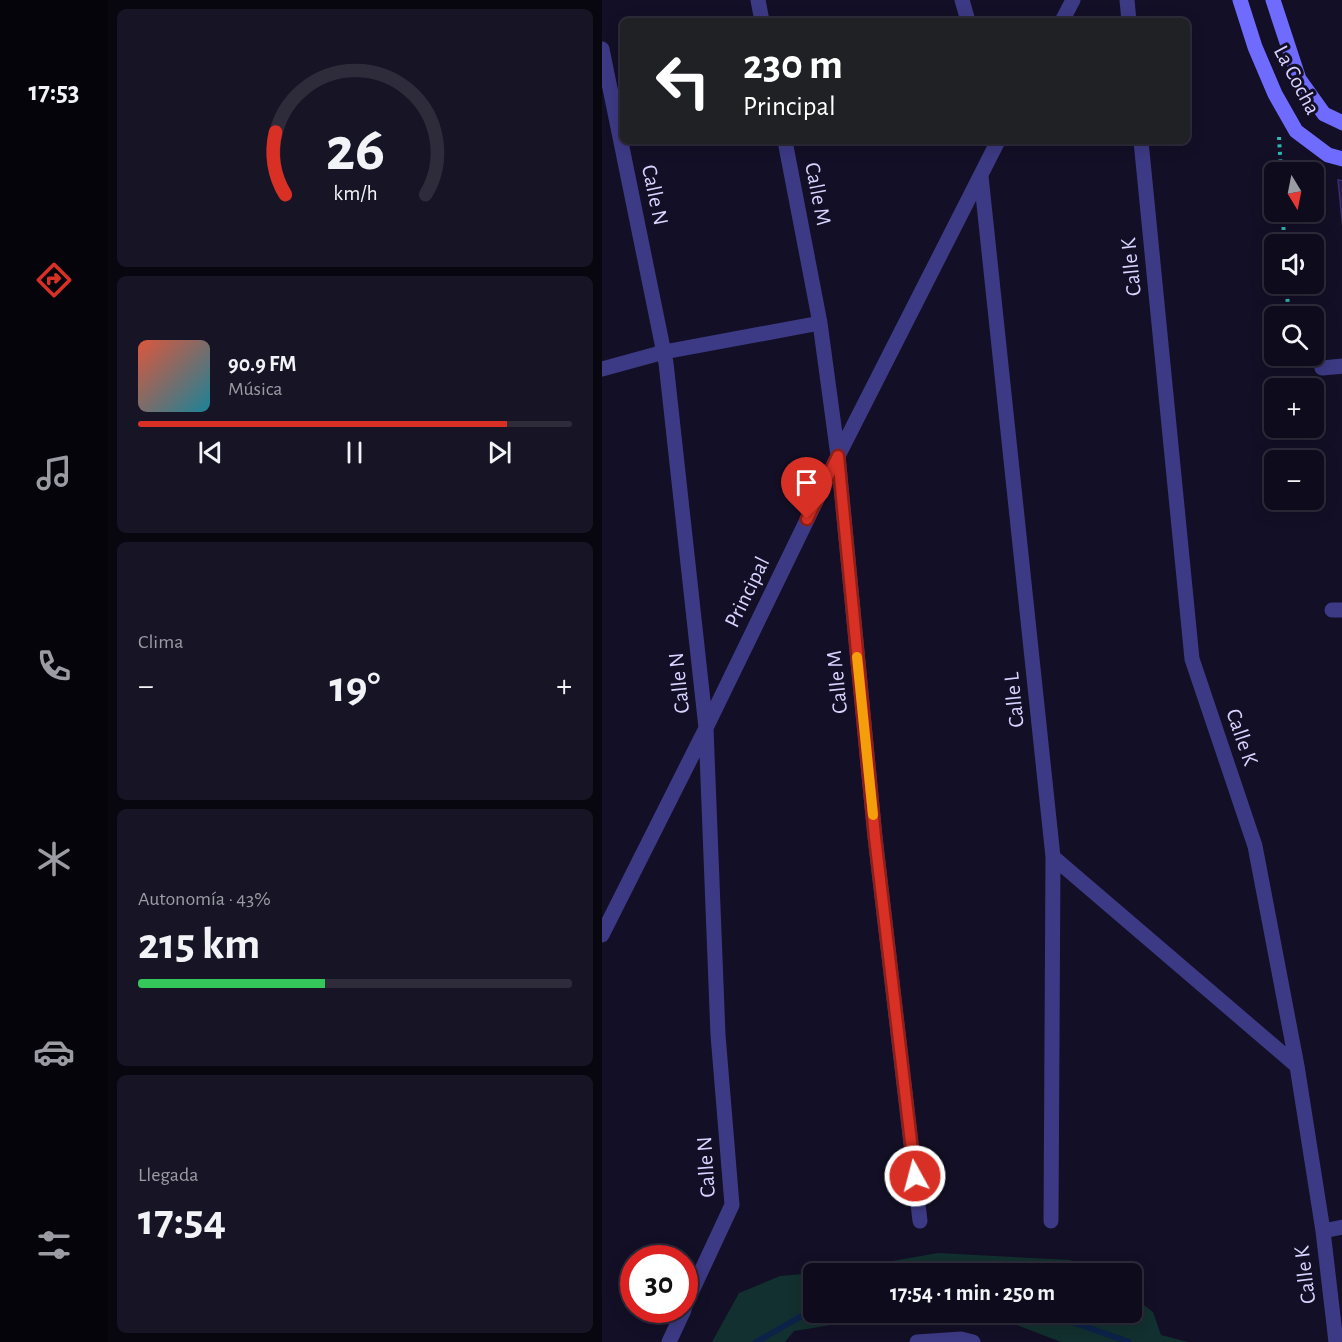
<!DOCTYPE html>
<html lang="es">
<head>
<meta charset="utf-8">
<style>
	body { margin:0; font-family:"Alegreya Sans",sans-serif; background:#171425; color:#f1f3f6; height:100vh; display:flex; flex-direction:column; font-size:22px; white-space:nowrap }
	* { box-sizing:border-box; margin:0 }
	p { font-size:20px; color:#9b9ba3 }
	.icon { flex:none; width:33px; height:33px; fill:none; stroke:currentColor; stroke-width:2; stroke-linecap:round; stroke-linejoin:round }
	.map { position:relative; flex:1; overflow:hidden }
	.sheet { display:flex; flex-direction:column; gap:9px; padding:9px; background:#08060f; width:494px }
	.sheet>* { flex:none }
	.hud { position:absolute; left:18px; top:18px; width:570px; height:126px; border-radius:9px; box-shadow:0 3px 15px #0003,0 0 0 2px #2e2b3b; background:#202124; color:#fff; overflow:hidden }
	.needle { width:39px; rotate:170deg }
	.fabs { position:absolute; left:662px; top:162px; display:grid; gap:12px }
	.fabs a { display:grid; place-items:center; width:60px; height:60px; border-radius:9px; background:#0e0b1c; box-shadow:0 3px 15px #0003,0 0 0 2px #2e2b3b; font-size:30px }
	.speed { position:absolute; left:18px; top:1245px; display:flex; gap:12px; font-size:30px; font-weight:700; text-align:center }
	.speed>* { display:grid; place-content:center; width:78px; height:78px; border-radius:50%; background:#0e0b1c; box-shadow:0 3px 15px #0003,0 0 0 2px #2e2b3b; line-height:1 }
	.speed .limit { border:9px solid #d22; background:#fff; color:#111 }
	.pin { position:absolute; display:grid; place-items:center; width:51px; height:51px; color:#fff; margin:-62px -26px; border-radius:50% 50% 50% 0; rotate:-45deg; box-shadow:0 0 6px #0007 }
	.pin .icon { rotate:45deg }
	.me { position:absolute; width:66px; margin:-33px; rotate:353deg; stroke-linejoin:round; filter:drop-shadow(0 0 4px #0008) }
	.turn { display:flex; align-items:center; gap:21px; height:126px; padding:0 24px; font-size:27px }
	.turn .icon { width:78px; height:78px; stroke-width:2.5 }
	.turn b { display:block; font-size:42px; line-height:51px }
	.big { font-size:45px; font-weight:700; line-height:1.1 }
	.sheet .card { flex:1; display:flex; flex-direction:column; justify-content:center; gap:9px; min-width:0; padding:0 21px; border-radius:9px; background:#171425 }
	.sheet .dial { align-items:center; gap:0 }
	.dial svg { height:156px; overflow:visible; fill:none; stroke:#2e2b3b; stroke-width:7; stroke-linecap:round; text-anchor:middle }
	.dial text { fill:#f1f3f6; stroke:none }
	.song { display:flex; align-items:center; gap:18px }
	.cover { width:72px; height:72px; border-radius:9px; background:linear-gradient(135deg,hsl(10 70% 55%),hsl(190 70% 35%)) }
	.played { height:6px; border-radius:3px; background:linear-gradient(90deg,#d93025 85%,#2e2b3b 85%) }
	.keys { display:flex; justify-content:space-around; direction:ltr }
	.heat { display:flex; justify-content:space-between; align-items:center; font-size:33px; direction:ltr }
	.charge { height:9px; border-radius:4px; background:linear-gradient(90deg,#34c759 43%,#2e2b3b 0) }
	.trip { position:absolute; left:201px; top:1263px; width:339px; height:60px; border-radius:9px; background:#0e0b1c; box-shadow:0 3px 15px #0003,0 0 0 2px #2e2b3b; font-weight:700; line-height:60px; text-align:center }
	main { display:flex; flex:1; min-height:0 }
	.dock { display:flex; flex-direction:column; width:108px; justify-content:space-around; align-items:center; background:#06040b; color:#9b9ba3 }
	.dock .icon { width:42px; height:42px }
	.dock .selected { color:#d93025 }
	.dock b { font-size:27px; color:#f1f3f6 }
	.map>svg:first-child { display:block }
	.green { fill:#12302f }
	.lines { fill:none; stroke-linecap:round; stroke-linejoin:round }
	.stream { stroke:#0c2248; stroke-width:6 }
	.building { fill:#241b47; stroke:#3b2d73; stroke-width:1.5 }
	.path { stroke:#2fb8b0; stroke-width:4; stroke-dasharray:3 4.5; stroke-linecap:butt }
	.street { stroke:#3d3a85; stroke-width:15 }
	.secondary { stroke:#6f6bff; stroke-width:15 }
	.route-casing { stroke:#8d1f18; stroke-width:15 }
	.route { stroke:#d93025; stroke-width:10 }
	.slow { stroke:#f59e0b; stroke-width:10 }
	.labels { text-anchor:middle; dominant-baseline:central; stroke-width:6; stroke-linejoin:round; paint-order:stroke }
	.street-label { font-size:22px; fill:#d9d4ff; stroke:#130f26 }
</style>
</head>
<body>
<main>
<nav class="dock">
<b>17:53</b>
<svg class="icon selected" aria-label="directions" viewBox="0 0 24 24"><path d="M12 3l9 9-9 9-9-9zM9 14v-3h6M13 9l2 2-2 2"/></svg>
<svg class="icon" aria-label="music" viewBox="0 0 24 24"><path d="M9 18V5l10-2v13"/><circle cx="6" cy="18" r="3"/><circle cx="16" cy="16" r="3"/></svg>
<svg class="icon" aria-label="phone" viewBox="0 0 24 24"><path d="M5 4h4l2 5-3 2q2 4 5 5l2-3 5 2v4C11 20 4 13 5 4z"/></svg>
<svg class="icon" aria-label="climate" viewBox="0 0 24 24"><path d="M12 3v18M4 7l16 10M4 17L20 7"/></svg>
<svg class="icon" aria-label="car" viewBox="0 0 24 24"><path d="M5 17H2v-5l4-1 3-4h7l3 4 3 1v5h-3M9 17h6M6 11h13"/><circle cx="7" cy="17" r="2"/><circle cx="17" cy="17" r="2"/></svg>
<svg class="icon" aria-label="filters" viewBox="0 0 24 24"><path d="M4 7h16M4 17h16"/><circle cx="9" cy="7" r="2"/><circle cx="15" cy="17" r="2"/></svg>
</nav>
<section class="sheet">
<div class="card dial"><svg viewBox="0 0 100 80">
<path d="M14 69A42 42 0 1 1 86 69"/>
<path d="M14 69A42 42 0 0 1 9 37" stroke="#d93025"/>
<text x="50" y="56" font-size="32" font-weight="700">26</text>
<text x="50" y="72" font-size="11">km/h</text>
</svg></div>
<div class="card">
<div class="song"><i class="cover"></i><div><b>90.9 FM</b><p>Música</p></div></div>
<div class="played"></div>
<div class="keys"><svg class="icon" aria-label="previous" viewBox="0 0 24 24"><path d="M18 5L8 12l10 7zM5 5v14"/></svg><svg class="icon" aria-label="pause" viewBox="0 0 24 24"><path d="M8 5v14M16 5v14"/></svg><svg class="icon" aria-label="next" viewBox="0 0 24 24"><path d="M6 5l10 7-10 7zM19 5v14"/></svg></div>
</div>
<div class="card"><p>Clima</p>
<div class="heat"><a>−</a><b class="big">19°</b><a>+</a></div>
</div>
<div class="card"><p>Autonomía · 43%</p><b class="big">215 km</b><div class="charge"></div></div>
<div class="card"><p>Llegada</p><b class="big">17:54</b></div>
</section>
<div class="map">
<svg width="741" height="1342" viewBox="0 0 741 1342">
	<rect width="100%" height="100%" fill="#130f26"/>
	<path class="green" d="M336 1253 468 1260 493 1273 212 1274V1312H530V1296L551 1312 559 1335 586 1342H459L402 1320 349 1321 273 1318 192 1331 183 1342H110L137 1293 178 1276 234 1271Z"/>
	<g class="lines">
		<path class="stream" d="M442 1312 527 1342
			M154 1342 212 1309"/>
	</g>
	<path class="building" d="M736 180 741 181V229Z"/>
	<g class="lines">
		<path class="path" d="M677 137 679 172
			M681 212 682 244
			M684 284 687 316"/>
		<path class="street" d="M156 0 160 21
			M360 0 366 21
			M525 0 527 21
			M460 21 471 0
			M0 49 64 363 104 728 116 1035 130 1205 82 1308
			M183 141 218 323 236 456 273 837 318 1221
			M539 141 590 659 653 846 695 1066 721 1231 734 1342
			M379 176 451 857 449 1221
			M720 368 741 366
			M0 369 62 352 218 323
			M730 610H741
			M451 857 695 1066
			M0 935 104 728 236 456 396 141
			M721 1231 741 1227
			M67 1342 82 1310
			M315 1342 359 1339 371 1342"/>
		<path class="secondary" d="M638 0 653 47 673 94 694 131 726 155 741 159
			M671 0 697 79 722 114 741 123"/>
	</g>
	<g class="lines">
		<defs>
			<path id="route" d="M205 519 236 456 273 837 313 1176"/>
		</defs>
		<use href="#route" class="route-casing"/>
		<use href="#route" class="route"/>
		<path class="slow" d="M255 657 271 815"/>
	</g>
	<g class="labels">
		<g class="street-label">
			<text transform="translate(695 80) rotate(62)">La Cocha</text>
			<text transform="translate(216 194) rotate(79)">Calle M</text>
			<text transform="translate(53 195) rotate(78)">Calle N</text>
			<text transform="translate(529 267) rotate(-96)">Calle K</text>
			<text transform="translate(145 592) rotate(-64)">Principal</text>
			<text transform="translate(235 682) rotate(-96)">Calle M</text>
			<text transform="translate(77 683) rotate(-96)">Calle N</text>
			<text transform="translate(412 700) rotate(-96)">Calle L</text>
			<text transform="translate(640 737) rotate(71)">Calle K</text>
			<text transform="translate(104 1167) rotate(-94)">Calle N</text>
			<text transform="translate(703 1275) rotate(-97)">Calle K</text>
		</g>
	</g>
</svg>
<div class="fabs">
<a><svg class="needle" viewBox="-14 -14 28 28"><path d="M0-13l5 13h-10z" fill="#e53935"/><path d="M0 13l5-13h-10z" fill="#9b9ba3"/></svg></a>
<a><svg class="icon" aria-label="sound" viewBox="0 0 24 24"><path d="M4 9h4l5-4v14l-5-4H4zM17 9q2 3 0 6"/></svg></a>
<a><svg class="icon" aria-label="search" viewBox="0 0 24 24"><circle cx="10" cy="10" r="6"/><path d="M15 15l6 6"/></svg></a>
<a>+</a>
<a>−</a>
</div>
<div class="speed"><div class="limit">30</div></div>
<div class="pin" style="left:205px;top:519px;background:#d93025"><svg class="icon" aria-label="arrive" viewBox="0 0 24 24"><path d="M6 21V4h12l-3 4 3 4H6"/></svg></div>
<svg class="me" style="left:313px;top:1176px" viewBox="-20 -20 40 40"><circle r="17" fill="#d93025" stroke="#fff" stroke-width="3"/><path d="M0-11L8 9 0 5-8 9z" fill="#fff"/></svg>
<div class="trip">17:54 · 1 min · 250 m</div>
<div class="hud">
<div class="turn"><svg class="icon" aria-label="left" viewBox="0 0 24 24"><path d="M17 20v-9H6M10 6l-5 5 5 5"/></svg><div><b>230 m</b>Principal</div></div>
</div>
</div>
</main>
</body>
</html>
